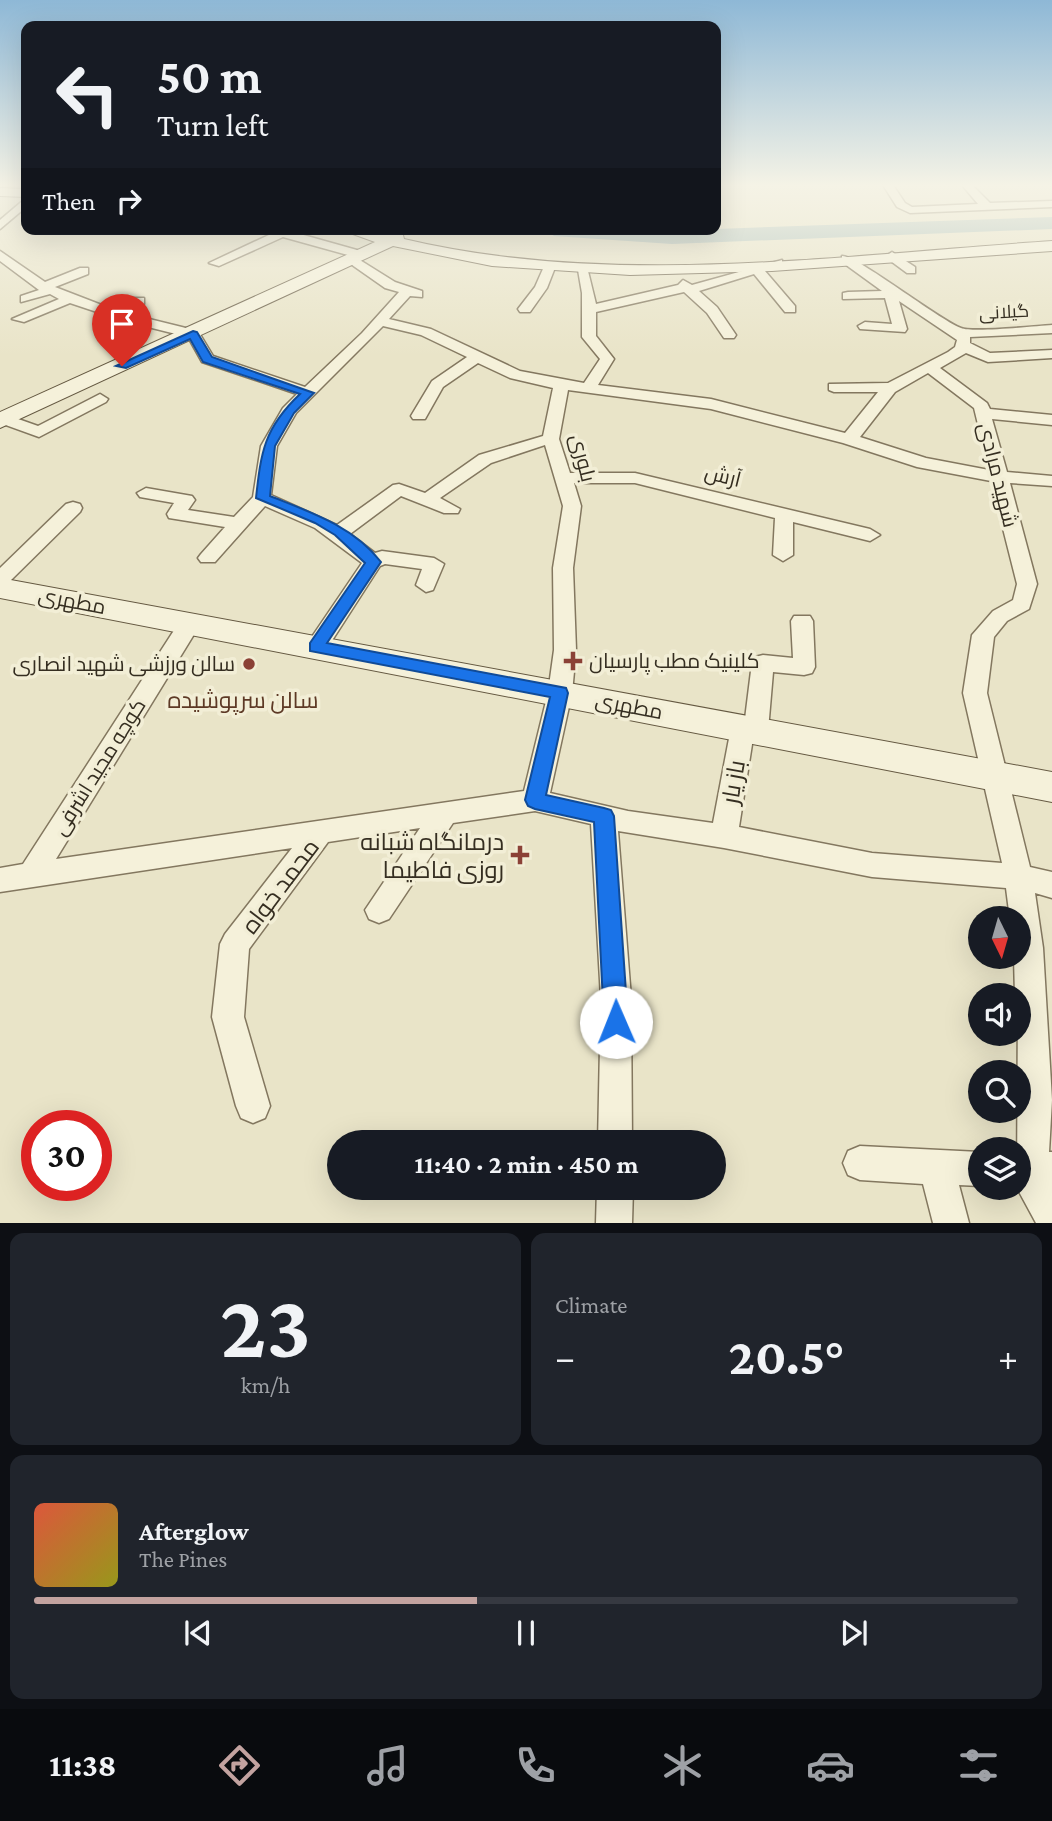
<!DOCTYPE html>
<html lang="en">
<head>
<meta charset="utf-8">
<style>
	body { margin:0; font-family:"Crimson Pro",Cairo,serif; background:#20242c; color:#f1f3f6; height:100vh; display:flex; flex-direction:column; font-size:26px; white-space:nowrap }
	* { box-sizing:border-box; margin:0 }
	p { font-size:23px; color:#9ea1a6 }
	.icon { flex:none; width:38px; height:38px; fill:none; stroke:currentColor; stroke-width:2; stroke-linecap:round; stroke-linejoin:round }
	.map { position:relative; height:1223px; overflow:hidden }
	.panel { display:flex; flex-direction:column; gap:10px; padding:10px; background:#0d0f14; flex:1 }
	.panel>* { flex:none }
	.banner { position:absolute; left:21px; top:21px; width:700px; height:214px; border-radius:14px; box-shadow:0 7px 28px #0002; background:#171b24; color:#f1f3f6; overflow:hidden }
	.needle { width:46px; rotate:175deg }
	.fabs { position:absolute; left:968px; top:906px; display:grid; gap:14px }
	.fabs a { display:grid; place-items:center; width:63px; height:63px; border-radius:50%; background:#171b24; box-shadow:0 7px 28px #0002; font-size:35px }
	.speed { position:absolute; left:21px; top:1110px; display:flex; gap:14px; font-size:35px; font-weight:700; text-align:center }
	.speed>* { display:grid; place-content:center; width:91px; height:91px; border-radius:50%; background:#171b24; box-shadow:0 7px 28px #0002; line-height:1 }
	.speed .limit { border:10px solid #d22; background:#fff; color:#111 }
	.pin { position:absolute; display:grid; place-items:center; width:60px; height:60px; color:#fff; margin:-72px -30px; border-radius:50% 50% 50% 0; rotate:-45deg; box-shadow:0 0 7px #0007 }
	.pin .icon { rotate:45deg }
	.me { position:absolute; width:77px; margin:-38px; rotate:359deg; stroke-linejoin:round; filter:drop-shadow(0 0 5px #0008) }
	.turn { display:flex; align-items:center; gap:24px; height:147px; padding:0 21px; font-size:32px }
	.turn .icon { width:91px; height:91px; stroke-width:2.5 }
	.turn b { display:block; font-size:49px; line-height:60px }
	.then { display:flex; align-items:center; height:66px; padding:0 21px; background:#0003; gap:14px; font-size:26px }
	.big { font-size:52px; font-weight:700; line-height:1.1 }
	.panel .tile { flex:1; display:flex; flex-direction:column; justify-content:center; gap:10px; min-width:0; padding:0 24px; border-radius:14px; background:#20242c }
	.panel .dial { align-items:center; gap:0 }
	.dial b { font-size:91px; line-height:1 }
	.song { display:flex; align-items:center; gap:21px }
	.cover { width:84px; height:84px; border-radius:10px; background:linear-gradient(135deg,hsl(10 70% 55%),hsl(60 70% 35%)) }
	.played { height:7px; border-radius:4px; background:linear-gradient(90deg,#c3a3a0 45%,#363941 45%) }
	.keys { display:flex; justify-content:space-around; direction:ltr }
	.heat { display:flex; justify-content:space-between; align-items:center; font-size:38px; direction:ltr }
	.panel .tiles { flex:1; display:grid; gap:10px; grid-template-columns:1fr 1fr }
	.tile:last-child { grid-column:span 2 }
	.trip { position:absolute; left:327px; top:1130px; width:399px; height:70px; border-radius:35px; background:#171b24; box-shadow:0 7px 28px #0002; font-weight:700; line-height:70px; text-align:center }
	.tab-bar { display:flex; height:112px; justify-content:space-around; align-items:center; background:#090b0e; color:#9ea1a6 }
	.tab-bar .icon { width:49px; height:49px }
	.tab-bar .on { color:#c3a3a0 }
	.tab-bar b { font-size:32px; color:#f1f3f6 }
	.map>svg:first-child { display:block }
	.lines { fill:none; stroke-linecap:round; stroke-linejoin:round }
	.river { fill:#a8beba; fill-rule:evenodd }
	.street-casing { stroke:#83775f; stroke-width:3 }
	.secondary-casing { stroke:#655942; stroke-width:2 }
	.street { fill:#f5f1da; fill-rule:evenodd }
	.secondary { fill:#f5f1da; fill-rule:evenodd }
	.route { fill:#1a73e8; stroke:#114b97; stroke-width:2 }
	.poi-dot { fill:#8b4136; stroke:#f2eed6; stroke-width:2.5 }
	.labels { text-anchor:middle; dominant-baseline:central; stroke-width:7; stroke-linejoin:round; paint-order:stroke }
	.far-street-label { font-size:18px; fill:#352e21; stroke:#f2eed6 }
	.street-label { font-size:21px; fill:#352e21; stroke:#f2eed6 }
	.poi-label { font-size:21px; fill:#352e21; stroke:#f2eed6; text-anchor:start }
	.neighbourhood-label { font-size:23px; fill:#5d3925; stroke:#f2eed6 }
	.near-street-label { font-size:24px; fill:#352e21; stroke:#f2eed6 }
	.near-poi-label { font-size:24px; fill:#352e21; stroke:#f2eed6; text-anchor:end }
</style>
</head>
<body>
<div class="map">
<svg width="1052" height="1223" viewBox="0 0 1052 1223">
	<rect width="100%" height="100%" fill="#e9e4c8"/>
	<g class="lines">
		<path class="river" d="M1052 217V229L672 244 554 236 543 229H716Z"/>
		<defs>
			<path id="street" d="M883 185H893L905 203 912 207 978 204 962 185H972L990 203 1052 201V207L910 213 897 207Z
				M26 198V207L0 229V220Z
				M262 229H282L364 252V258L355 257 395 282 422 291V297L410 296 389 319 431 329 520 371 584 383 600 359 582 337V293L577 264 587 267 596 304 678 285 683 280 692 285 782 260V266L765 271 795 306V312H785L754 274 699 291 717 307 736 335 734 338H724L707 313 684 292 596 312V336L614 359 598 385 711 399 845 433 878 392H834L829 390V384L888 383 948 352 955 347 957 340 899 301 907 329 905 332 860 329 858 326 865 322 892 324 885 298 843 299V293L848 292 882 291 842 262V256C855 254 938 319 961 328 973 333 1034 326 1052 325V333L970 337V343L990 353 1052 350V358L988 362 966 353 940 368 987 403 990 409 1052 415V425L992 419 1007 472 1052 476V486L1010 483 1037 584 1029 609 1007 621 994 637 987 693 1030 867 1052 872V898L1035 893 1043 948 1052 1100 1049 1152H1052V1223H1036L1017 1188 1018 996H1015L1014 957H1018V919H1010L1006 888 872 877 724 848 618 831 631 998 632 1143H598L601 998 591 824 535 811 453 823 389 919 379 923 369 919 365 910 420 828 328 842 249 949 244 1017 270 1106 265 1118 253 1123 241 1118 236 1106 212 1017 220 944 225 934 292 848 0 892V868L23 864 182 618H198L201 623 56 859 524 791 548 693 554 650 553 568 563 506 545 445 491 463 440 498 460 509 458 513H444L401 496 350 534 375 553 382 551 434 558 444 564 433 590 426 592 416 585 422 569 385 564 380 566 324 653H308L305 647 362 563 315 528 265 506 215 562H201L198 558 201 554 225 527 169 518 167 514 174 503 140 497 137 493 146 488 192 496 195 500 188 510 234 517 253 497 261 446 283 408 297 394 202 362 188 337 136 324 107 337H97V331L121 320 70 303 24 322 12 319 59 299 50 294 21 302V296L39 290 0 261V251L45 282 80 268H88V274L55 287 112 309 134 298H144V304L125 313 198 331 213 356 305 387 362 333 399 292 385 288 345 260 355 257 283 237 219 266 209 263 271 234ZM383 326 421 335 467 357 432 381 411 416 413 419H425L443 387 478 363 510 378 553 388 543 436 479 455 425 493 399 484 393 485 337 525 271 495 277 446 296 413ZM928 373 974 408 989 470 926 458 860 437 895 392ZM568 390 711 409 843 443 917 467 991 481 1017 584 1013 600 993 611 972 635 963 693 1002 863 872 853 739 827 753 738 764 737 768 730 773 672 804 675 812 673 815 667 813 621 810 616H794L791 621 793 658 763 655 755 657 752 663 745 719 735 721 731 728 713 823 628 811 550 793 572 693 576 650 573 568 581 506 574 483H635L775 518 773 555 783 561 793 555V522L870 541 880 535 870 529 635 473H570L559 439Z
				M892 252 915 267V273H907L888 259 886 256Z
				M546 262 556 265 547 288 530 312H520L518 309 535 287Z
				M100 394 108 399 106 402 39 437 0 423V415L4 414 38 426Z
				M73 502 80 504 82 508 80 512 7 584 0 586V568L66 504Z
				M860 1146 980 1152V1186L959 1185 969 1223H933L923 1184 860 1180 848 1175 843 1163 848 1151Z
				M597 1188H633L632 1223H596Z"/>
			<path id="secondary" d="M0 188 26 189V197L0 196Z
				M339 229C356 229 370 232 386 234 392 235 396 233 403 235L404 239C615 289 839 255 1052 241V251L772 271 630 275 492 266 393 246 0 428V412L375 242Z
				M0 578 1052 772V802L0 598Z"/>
		</defs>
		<use href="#street" class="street-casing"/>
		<use href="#secondary" class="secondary-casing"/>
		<use href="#street" class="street"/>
		<use href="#secondary" class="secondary"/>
	</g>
	<linearGradient id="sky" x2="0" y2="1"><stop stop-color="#8eb8d6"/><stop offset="0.52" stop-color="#f5f3e6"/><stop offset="1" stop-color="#f5f3e6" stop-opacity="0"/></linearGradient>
	<rect width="1052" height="356" fill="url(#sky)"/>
	<path class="route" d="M193 331 197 332 212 357 314 393 294 413 275 446 270 496C310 512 353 526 381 562L327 643 566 688 568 693 546 795 604 808 611 810 614 816 628 1022 624 1030 616 1034 607 1030 604 1022 594 822 535 809 528 806 525 800 550 697 310 651V643L365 563 335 535 315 523 256 498C261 452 264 428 300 394L203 362 190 339 126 368 116 366Z"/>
	<g class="poi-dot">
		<path d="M569.5 650.5h7v7h7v7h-7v7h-7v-7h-7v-7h7z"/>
		<circle cx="249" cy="664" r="7"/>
		<path d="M516.5 844.5h7v7h7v7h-7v7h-7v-7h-7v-7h7z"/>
	</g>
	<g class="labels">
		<g class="far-street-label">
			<text transform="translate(1004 312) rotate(-3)">گیلانی</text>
		</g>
		<g class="street-label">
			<text transform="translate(583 458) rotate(76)">بلوری</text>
			<text transform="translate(998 475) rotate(76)">شهید مرادی</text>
			<text transform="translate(723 476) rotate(14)">آرش</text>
			<text transform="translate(72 601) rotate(11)">مطهری</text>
			<text transform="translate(629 706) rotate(11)">مطهری</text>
			<text transform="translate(99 767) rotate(-58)">کوچه مجید اشرفی</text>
		</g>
		<g class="poi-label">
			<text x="589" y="661">کلینیک مطب پارسیان</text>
			<text x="235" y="664" text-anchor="end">سالن ورزشی شهید انصاری</text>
		</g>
		<g class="neighbourhood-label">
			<text x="243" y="700">سالن سرپوشیده</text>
		</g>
		<g class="near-street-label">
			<text transform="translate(733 782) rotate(-80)">باز یار</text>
			<text transform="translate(280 886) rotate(-53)">محمد خواه</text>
		</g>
		<g class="near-poi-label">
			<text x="504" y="841">درمانگاه شبانه<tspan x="504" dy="28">روزی فاطیما</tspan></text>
		</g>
	</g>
</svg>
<div class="fabs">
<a><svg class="needle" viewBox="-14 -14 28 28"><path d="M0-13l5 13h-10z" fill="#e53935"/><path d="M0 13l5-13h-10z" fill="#9ea1a6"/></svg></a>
<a><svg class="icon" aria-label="sound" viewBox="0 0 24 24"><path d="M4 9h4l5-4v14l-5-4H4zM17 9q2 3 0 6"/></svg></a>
<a><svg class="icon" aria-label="search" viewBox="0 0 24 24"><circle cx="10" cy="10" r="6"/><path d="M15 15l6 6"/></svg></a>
<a><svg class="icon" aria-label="layers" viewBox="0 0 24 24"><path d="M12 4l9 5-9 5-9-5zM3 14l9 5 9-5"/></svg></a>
</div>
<div class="speed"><div class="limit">30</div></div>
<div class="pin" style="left:122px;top:366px;background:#d93025"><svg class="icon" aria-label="arrive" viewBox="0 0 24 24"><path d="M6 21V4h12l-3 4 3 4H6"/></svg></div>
<svg class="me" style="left:616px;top:1022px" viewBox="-20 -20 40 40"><circle r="19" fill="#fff"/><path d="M0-13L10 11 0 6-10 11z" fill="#1a73e8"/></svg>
<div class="trip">11:40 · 2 min · 450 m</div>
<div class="banner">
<div class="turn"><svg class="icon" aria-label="left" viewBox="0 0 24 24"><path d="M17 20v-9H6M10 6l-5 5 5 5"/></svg><div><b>50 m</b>Turn left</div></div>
<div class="then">Then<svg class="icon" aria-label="right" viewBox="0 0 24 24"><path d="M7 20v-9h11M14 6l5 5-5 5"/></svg></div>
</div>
</div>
<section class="panel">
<div class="tiles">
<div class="tile dial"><b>23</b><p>km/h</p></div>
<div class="tile"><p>Climate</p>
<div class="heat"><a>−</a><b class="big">20.5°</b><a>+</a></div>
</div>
<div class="tile">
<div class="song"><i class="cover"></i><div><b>Afterglow</b><p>The Pines</p></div></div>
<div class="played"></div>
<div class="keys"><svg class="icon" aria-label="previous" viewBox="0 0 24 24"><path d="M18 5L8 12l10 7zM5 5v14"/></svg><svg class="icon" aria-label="pause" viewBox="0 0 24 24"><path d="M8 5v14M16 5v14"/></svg><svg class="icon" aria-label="next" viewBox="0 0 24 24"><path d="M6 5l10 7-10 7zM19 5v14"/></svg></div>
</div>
</div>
</section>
<nav class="tab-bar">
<b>11:38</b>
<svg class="icon on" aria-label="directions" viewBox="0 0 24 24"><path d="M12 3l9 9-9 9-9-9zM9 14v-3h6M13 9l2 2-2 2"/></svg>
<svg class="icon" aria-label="music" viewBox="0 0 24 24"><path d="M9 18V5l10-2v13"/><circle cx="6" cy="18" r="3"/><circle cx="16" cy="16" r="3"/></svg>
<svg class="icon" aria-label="phone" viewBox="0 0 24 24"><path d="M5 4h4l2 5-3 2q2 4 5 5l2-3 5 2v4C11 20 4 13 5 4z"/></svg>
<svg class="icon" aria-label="climate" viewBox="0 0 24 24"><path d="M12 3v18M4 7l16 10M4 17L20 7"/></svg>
<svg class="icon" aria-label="car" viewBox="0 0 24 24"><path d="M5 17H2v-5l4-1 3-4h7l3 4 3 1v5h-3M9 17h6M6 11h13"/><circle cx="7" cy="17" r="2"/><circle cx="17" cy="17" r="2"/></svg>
<svg class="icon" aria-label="filters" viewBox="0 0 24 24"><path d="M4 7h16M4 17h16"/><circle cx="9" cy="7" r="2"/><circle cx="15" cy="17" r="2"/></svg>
</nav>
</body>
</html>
